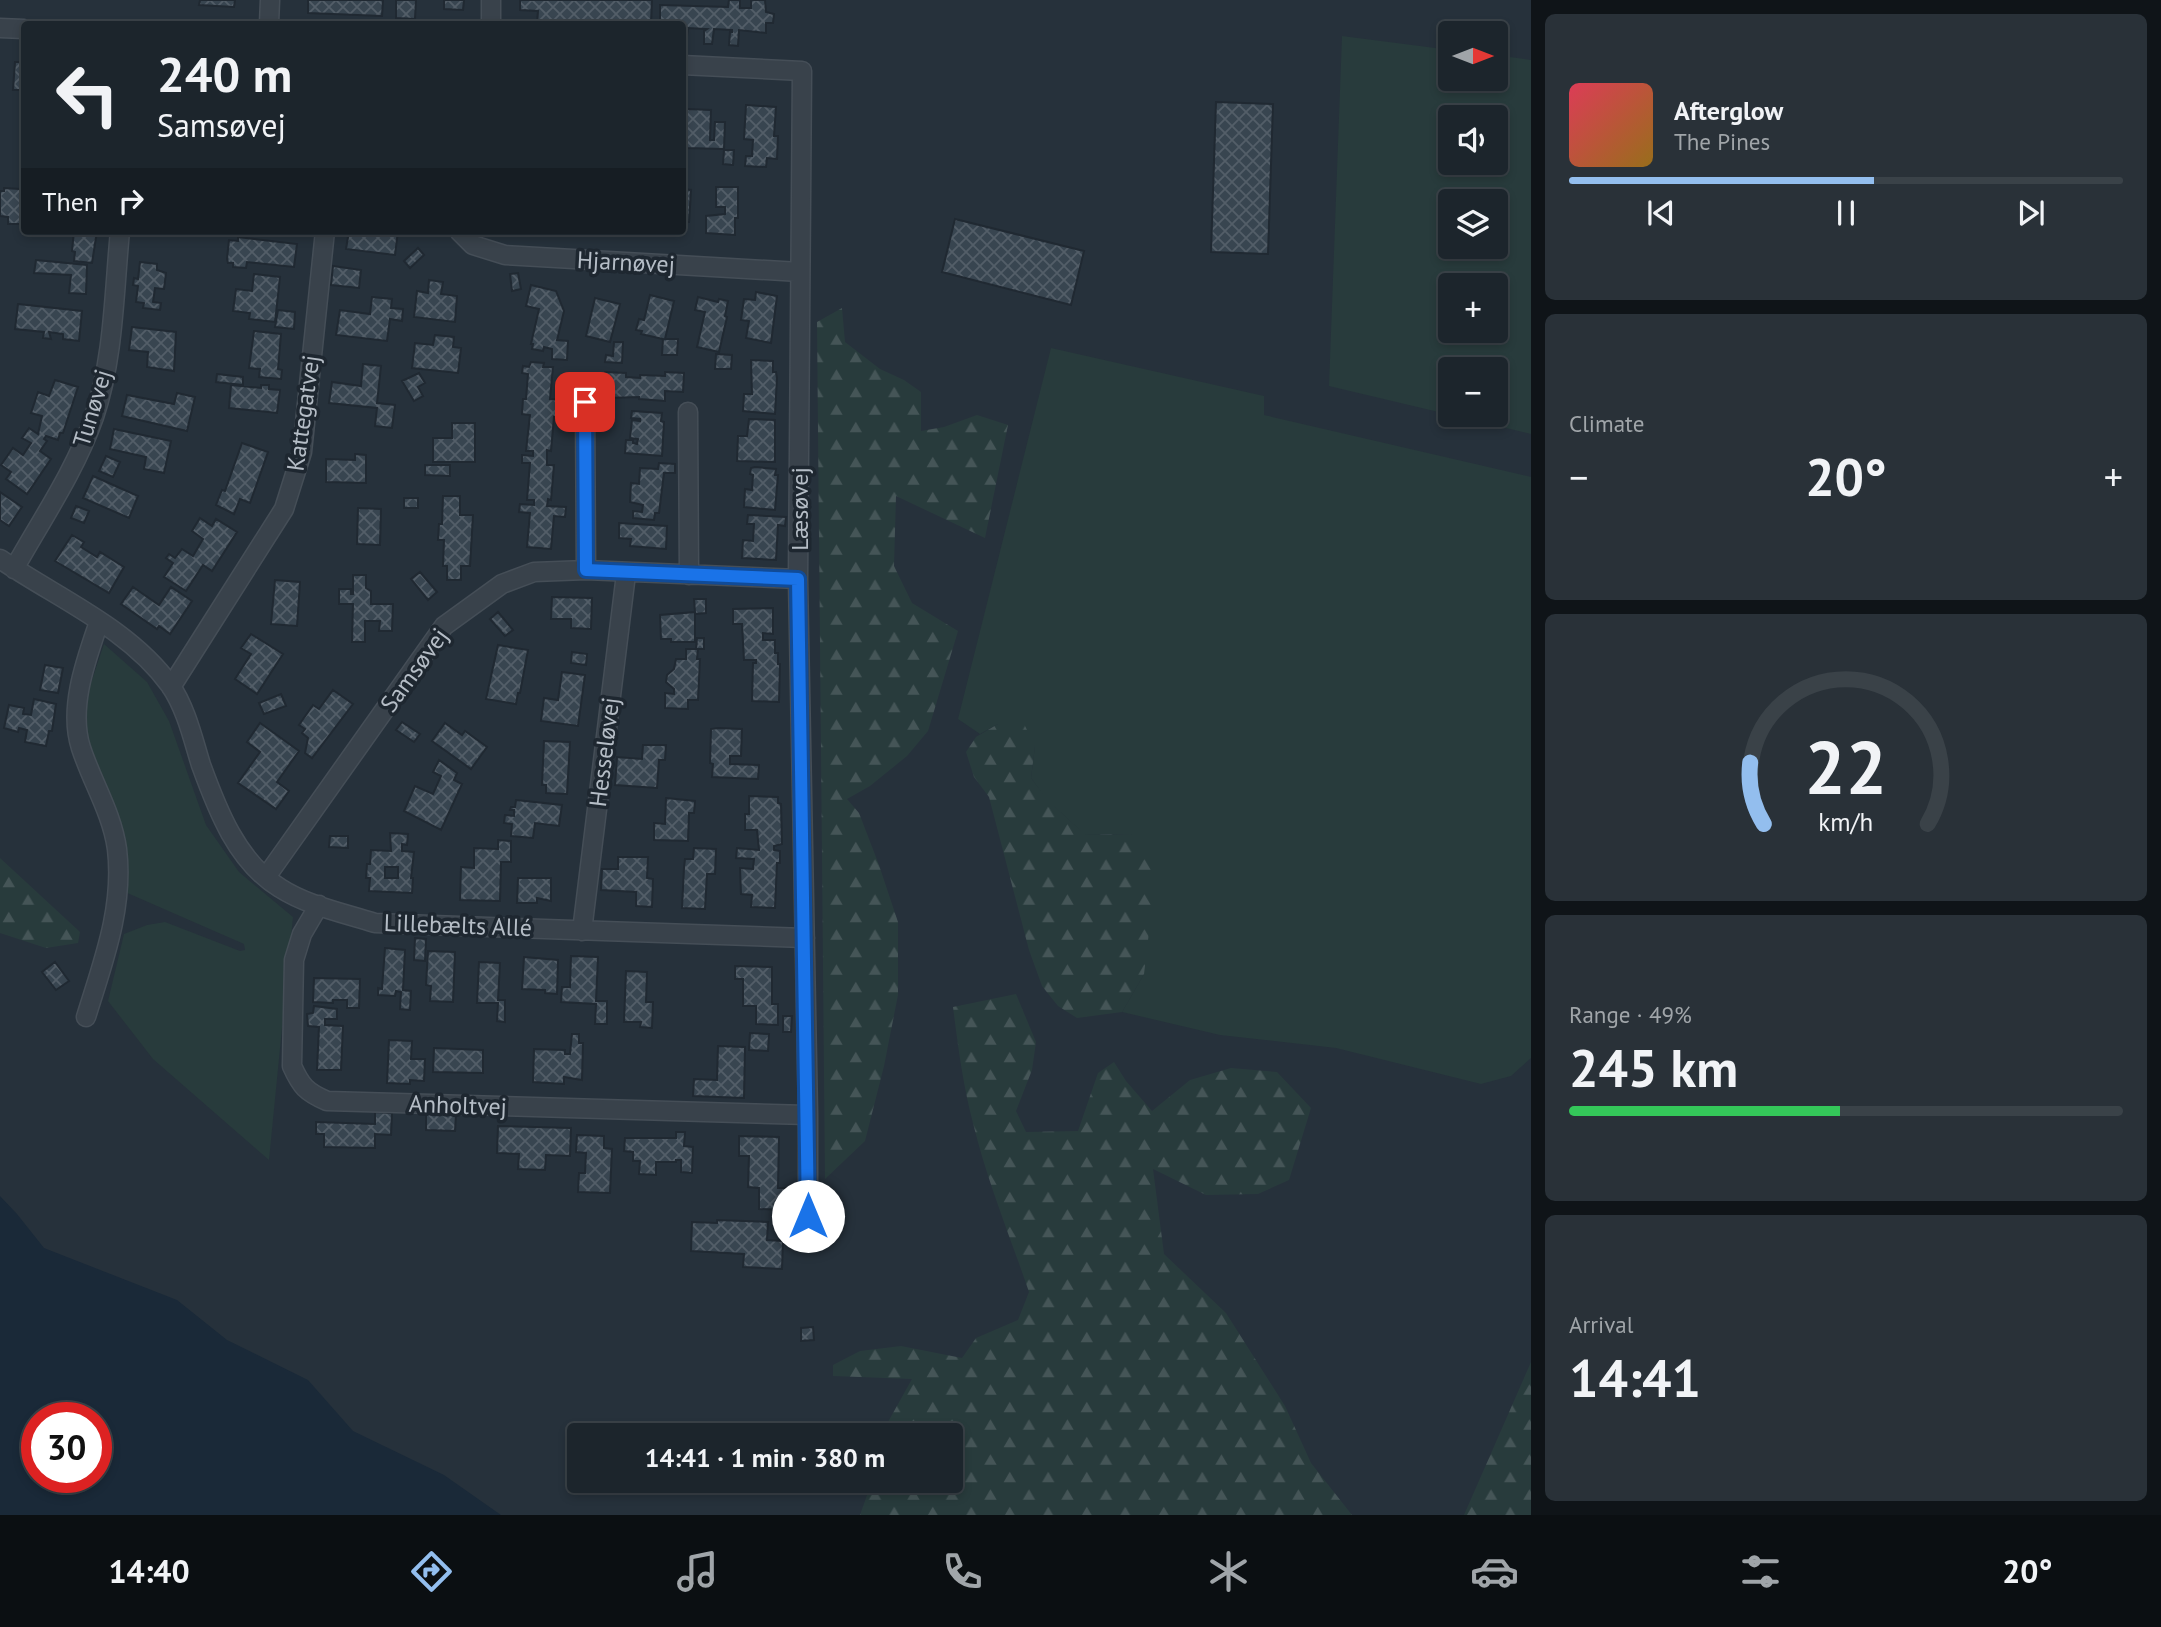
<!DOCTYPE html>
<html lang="en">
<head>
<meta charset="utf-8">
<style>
	body { margin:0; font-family:"PT Sans",sans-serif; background:#293138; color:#f1f3f6; height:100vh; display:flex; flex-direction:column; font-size:26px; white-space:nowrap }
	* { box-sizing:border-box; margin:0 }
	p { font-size:23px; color:#a0a5a9 }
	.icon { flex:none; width:38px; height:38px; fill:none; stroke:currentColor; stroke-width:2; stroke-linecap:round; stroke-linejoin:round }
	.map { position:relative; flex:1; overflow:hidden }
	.panel { display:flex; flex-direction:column; gap:14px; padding:14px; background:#0f1418; width:630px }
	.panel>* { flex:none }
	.top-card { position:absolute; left:21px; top:21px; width:665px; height:214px; border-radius:7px; box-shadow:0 4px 10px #0003,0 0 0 2px #3a4248; background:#1c252c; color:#f1f3f6; overflow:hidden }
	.needle { width:46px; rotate:90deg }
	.fabs { position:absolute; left:1438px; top:21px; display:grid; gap:14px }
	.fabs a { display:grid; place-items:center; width:70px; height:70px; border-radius:7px; background:#1c252c; box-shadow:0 4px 10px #0003,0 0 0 2px #3a4248; font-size:35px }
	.speed { position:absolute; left:21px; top:1402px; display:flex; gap:14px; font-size:35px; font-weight:700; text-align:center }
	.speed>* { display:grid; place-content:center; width:91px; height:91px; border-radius:50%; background:#1c252c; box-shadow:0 4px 10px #0003,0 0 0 2px #3a4248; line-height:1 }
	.speed .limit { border:10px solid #d22; background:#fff; color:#111 }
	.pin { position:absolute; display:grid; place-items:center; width:60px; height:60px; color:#fff; margin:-30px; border-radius:14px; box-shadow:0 4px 10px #0006 }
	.me { position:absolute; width:77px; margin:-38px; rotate:0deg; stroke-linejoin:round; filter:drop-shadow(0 0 5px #0008) }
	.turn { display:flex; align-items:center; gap:24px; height:147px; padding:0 21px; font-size:32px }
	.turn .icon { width:91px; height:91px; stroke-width:2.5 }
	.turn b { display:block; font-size:49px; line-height:60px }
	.then { display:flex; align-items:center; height:66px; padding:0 21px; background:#0003; gap:14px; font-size:26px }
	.big { font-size:52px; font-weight:700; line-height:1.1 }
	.panel .card { flex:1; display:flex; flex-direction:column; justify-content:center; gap:10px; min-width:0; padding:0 24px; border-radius:10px; background:#293138 }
	.panel .dial { align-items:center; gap:0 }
	.dial svg { height:182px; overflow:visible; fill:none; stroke:#3a4248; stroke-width:7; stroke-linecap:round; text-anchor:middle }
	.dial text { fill:#f1f3f6; stroke:none }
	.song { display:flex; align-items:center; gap:21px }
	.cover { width:84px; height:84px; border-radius:10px; background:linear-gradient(135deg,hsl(350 70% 55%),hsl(40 70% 35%)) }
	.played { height:7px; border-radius:4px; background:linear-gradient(90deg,#93beee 55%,#3a4248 55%) }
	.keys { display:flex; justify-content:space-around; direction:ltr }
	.heat { display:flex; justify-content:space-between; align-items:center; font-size:38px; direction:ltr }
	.charge { height:10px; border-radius:5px; background:linear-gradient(90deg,#34c759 49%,#3a4248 0) }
	.trip { position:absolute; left:567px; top:1423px; width:396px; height:70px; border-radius:7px; background:#1c252c; box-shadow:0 4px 10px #0003,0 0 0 2px #3a4248; font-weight:700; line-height:70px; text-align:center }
	.menu { display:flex; height:112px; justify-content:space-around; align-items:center; background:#0b0f12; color:#a0a5a9 }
	.menu .icon { width:49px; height:49px }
	.menu .current { color:#93beee }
	.menu b { font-size:32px; color:#f1f3f6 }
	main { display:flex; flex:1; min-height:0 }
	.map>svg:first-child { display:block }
	.green { fill:#283b3c; fill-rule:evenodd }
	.forest { fill:url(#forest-firs) }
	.water { fill:#1a2938; fill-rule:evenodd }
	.building { fill:url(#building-cross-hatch); stroke:#202932; stroke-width:2; fill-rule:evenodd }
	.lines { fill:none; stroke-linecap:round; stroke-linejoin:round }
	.minor-casing { stroke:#454e57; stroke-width:21 }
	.minor { stroke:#39424b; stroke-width:18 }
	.route-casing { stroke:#114b97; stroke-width:18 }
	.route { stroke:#1a73e8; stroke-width:12 }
	.labels { text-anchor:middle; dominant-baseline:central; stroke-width:7; stroke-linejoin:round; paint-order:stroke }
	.street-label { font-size:24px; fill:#b5bdc6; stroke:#1e2730 }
</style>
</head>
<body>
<main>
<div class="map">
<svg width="1531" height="1515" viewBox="0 0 1531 1515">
	<defs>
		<pattern id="forest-firs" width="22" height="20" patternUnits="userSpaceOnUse" patternTransform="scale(1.75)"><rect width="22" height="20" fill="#283b3c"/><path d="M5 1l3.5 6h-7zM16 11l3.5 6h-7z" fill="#455557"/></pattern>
		<pattern id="building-cross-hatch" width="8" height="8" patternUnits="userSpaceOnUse" patternTransform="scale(1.75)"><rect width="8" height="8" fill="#384550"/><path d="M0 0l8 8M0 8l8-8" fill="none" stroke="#535e68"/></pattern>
	</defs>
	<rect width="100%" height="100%" fill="#26313b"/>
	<path class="green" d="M1342 36 1451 50V79H1496V55L1531 60V434L1329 386ZM1451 117H1496V163H1451ZM1451 201H1496V247H1451ZM1451 285H1496V331H1451ZM1451 369H1496V415H1451Z
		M1051 348 1264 396V415L1531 477V1058L1511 1076 1481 1084 1336 1048 1220 1035 1122 1012 1144 974 1131 834 1085 835 1046 799 1031 778 1035 746 998 724 980 734 958 719Z
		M104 644 147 682 169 721 206 825 239 872 293 917 269 1160 153 1059 108 1001 124 934 147 925 165 922 240 951 245 950 244 944 125 892 86 739V698Z"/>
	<path class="forest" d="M842 308 845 342 880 369 904 380 921 392V431L944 427 977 415 1008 425 985 538 896 496 894 566 912 603 958 631 928 731 907 756 870 786 847 799 859 813 879 865 898 922V995L884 1066 865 1141 825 1179 817 322Z
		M998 724H1024L1035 746 1031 778C1046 800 1065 817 1086 835L1131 834 1152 863 1151 915 1144 974 1122 1012 1077 1018 1058 1006 1042 986 1029 950 989 797 974 777 966 752 976 737Z
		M0 858 80 932 78 943 46 948 0 933Z
		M1016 994 1036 1042 1032 1070 1016 1111 1026 1132 1078 1131 1098 1073 1114 1062 1126 1081 1152 1111 1190 1080 1231 1068 1277 1072 1311 1108 1289 1180 1258 1194 1206 1195 1153 1169 1164 1254 1226 1313 1285 1406 1311 1463 1352 1515H860L872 1481 950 1480V1435H884L888 1422 912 1379 833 1376V1365L860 1351 901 1346 962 1358 976 1338 1018 1320 1029 1292C1010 1236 987 1181 973 1123 963 1085 958 1046 953 1007Z
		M1531 1362V1515H1464Z"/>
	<path class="water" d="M0 1196 17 1214 44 1248 177 1300 227 1340 308 1380 353 1431 444 1475 501 1515H0ZM37 1418H96V1477H37Z"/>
	<path class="building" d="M200 0H235L234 7 199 5Z
		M308 0H383L382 16 308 13Z
		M396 0H416L415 19 396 18Z
		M444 0H464L463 10 444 9Z
		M520 0H652L651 24H564V23L546 22V24H537L538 11 520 10Z
		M729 0H740V8H751V0H765L766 12 774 14 773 23H766V33L739 30 738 46 729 45 730 32H732V30L714 29 712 44H704V31L707 29 688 28 686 43H682V24H660V5L728 7Z
		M15 62H24V90H13Z
		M1216 102 1273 104 1268 254 1211 252Z
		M746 105 776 107 774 136H778L777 159 767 158 766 167 745 166 746 156H752L753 140 744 139Z
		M687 109 711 110 710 140H714L715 122H725L724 149 686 148Z
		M724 150H734L733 165 723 164Z
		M716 187H738V218H735V235L706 233V216L725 214V207H716Z
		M4 188 20 189V192H24L23 224H8V217L0 216V191H4Z
		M682 189 691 190 689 222H682Z
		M955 219 1084 251 1071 305 942 272Z
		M74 231H97L92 263 74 261 75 252 72 251Z
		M349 231H398L395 255 346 249Z
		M238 237 297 244 294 267 247 262 246 268 233 267V263H228L227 259 229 240 238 241Z
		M418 248 424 255 410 268 404 261Z
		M36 260 87 265 86 294 69 293 71 275 34 273Z
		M140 262 157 264V270L166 273 164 289 155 288 153 302 161 303 160 310 143 308 144 303 136 302 138 286 133 285 134 278 138 279Z
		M333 266 361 270 359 288 331 285Z
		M518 273 521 289 512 291 510 274Z
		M254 274 280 277 275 322 249 319 250 313 233 311 236 289 252 291Z
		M429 280 443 282 441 294 457 296 455 322 414 317 417 291 428 293Z
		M531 285 556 291 564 311 557 340 568 341 567 360 552 359V349L544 347 543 351 532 349 533 344H531L539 309 526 306Z
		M756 292 777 296 771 343 746 338 749 321 741 320 744 299 755 300Z
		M650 295 674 301 665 339H678L677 355H662L663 339 641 334 642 331 636 330 639 319 644 320Z
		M372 297 392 299 391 308 403 309 402 321 390 319 387 341 336 335 340 310 370 314Z
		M698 297 718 302 719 299 728 301 725 316 727 317 719 352 697 347 705 312 695 310Z
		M595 298 620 304 610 342 586 336Z
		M18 304 82 311 79 341 63 339V334L49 332 51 339 43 338 44 332 15 329Z
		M278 310 295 312 294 329 275 327Z
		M132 327 176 332 174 371 147 367 148 352 129 350Z
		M254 331 281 334 278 369 282 370 281 379 259 377 260 369 249 368Z
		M435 335 454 337 453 347 461 348 458 373 412 368 415 343 433 345Z
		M614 342H623L622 363 605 362 606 355 613 356Z
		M716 354 732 355 731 369H715Z
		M751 360 773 361V372H776L777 378 775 414 743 411 744 394H752Z
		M531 362 544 363 543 367H553L550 399 563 400 561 418 554 417 551 451 547 450V465H554L551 500 548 499 547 506 566 507 565 517 554 516 551 549 527 547 530 513 519 512 520 504 534 505V500H527L530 463H522V455L533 456V451H526L530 415 522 414 523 399H526L528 374 522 373 523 366 529 367Z
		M363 364 381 366 377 403 395 405 392 428 375 426 377 408 329 403 332 382 361 386Z
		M605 372 626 373V377L640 378V375L665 376V372L684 373 683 392 665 391V401L639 399V397L608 398 609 388 604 387Z
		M419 373 425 383 418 387 423 396 414 401 402 381Z
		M217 374 243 377V385L216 382Z
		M55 380 78 387 63 433H60L58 440 46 436 44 439 47 441 40 451 51 459 27 494 6 479 11 472 1 465 13 448 23 455 31 443 22 438 29 428 38 434 42 416 31 413 38 392 49 396Z
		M231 385 261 388V385H269V389L280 390 277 413 229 408Z
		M177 393 195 397 187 431 122 416 127 395 174 404Z
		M632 411 662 413 661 421 664 422 662 456 625 453 626 440H633V443L637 444 638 439 630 438 632 420 640 421V419L631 418Z
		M749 419 775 420V462L737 461 738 436H747Z
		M452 423H475V462H433V438H452Z
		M114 429 171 441 164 473 144 469 146 457 110 449Z
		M242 443 268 452 250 503 240 499 234 514 216 505 222 490 225 491Z
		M355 454 366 455V483L326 482V459L355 460Z
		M106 456 120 462 113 477 99 471Z
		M659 463 675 464V473H664L659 513H655L654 520 633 518V511L642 512 643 505 630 502 631 483 639 484 640 468 658 469Z
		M425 465H450V476L425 475Z
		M755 467 776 469 775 475H778L775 510 744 507 745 489 752 490 753 475 750 474 751 468Z
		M93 476 138 496 129 518 83 498Z
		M0 492 22 507 9 526 0 520Z
		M443 496H460V515H473L470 566H461V580H447V566H443L444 540H438L439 524H442Z
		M404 498H418V508H404Z
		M76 506 89 511 84 523 71 518Z
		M358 508 381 509 380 545 357 544Z
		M748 515 786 517 785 526 778 525 776 560 742 558 743 540 753 541 754 524H747Z
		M200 518 212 526 216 519 237 532 212 571 203 565 186 591 164 577 173 563 166 558 169 554 175 558 182 549 193 556 203 539 192 531Z
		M619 523 667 526 666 549 630 546 631 539 619 538Z
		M72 535 84 542 81 547 97 557 100 552 124 567 109 593 55 561Z
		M420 572 437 592 428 600 411 579Z
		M353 575H366V588L371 591V604H393L392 631H379L380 621H365V642H352L353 604H339V589H351V594H353Z
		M275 580 300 582 297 626 271 624Z
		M133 587 159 605 171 587 192 601 170 634 159 626 157 629 121 604Z
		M552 597 592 598 591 629 571 628V619H551Z
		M694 599H706V613L695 614V642H671V639H661L660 615 695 612Z
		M773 608V634L763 633V640H775V653H778V664H780L779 702 752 701 753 663H756V660H744L742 624H733V609Z
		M498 612 513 630 505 636 490 619Z
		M251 634 283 654 257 694 235 679 251 654 241 648Z
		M697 638H704V649H698L697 659H700L698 700H688V709L665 708V693L674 694V689L666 682 667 675 674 669 676 659H686V649H696Z
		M498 645 528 650 520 693H518L516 704 486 699Z
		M572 652 587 654 586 665 571 663Z
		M45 665 63 668 58 693 40 690Z
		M562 672 585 675 578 726 541 721 544 698 558 700Z
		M333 690 353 704 312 758 305 753 308 738 302 733 305 729 299 725 313 705 319 709Z
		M281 694 286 706 264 714 259 703Z
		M34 699 56 704 52 731H49L46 746 25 742 27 730 19 728 18 732 4 728 9 705 24 708 23 714 31 715Z
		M402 722 420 734 414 742 396 730Z
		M260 723 299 751 277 782 289 791 276 809 238 783 260 752 247 742Z
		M445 723 462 735 465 731 487 747 471 769 432 741Z
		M718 728 742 729 741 756H730V764L759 765 758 779 712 777 713 764 710 763 711 729Z
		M544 741 570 742 567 794 546 793V785H542Z
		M643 745H666L665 760H659L657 788 615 785 617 757 642 759Z
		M439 760 457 773 454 780 462 784 441 830 404 811 415 786 433 794 441 776 433 772Z
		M749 796 778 797V803L781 804 782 844 774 846V850L780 851V863H777L775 908 751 907 752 895 741 894 740 868 753 869 754 859 736 858 737 848 759 850 757 830H745V814H749Z
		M666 798 695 801 694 813H689L688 841 654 840V823L665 824Z
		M516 800 562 805 559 826 535 823 533 838 511 836 512 824 504 823 505 815 514 816V810H510L511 807H515Z
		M390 833 408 834 407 845 402 844V851L414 852 411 878H413L412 893 369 891 370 878H366L367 864H370L371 850 391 851ZM385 867H398V878H385Z
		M330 836H348V848L329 847Z
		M498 840 511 841V862H501L500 901 460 900 461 867 474 868V848L498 849Z
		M694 848 716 849 715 874H707L705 909 682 908 684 868 685 859H693Z
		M618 857H648L647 878 653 879 652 907 636 906V892L601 890 602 869H618Z
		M518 878H551V901L537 898V903H517Z
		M415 938 426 939 425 961 414 960Z
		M385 948 405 950 403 990 411 991 410 1010 400 1009 401 992 396 991 395 996 378 995V988L382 989Z
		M428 951 455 952 453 1002 430 1001 431 986 426 985Z
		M571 956 598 957 596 1001H607V1024H595L596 1004 561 1002 562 987H570Z
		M524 957 558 960 557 994 545 993V990L522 989Z
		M55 962 69 981 56 990 42 972Z
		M479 962 500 963 498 1000H505V1022L497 1021 498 1003H477Z
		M735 966 772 967V1004H778V1025L756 1024V1006H743V979H735Z
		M626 971 647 972 646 1002H653L652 1028 640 1027 641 1022H624Z
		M314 978 360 979 359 1008H347V1000H333V1003L313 1002Z
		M314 1006 337 1009V1019H325V1025L343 1026 341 1070H317L319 1027 308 1026 307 1014 313 1013Z
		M783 1016H792L791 1032H783Z
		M750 1033 769 1034 768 1051 749 1050Z
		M572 1034H579V1043H583L582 1080 564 1077V1084L533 1082 534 1049 565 1050V1054H570Z
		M389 1040 412 1041 411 1059H425L424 1081 410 1080V1084L387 1083Z
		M718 1046 745 1047 744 1098 693 1096 694 1079 717 1080Z
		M434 1048 483 1050V1073L433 1072Z
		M375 1112 392 1113 391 1135 375 1134V1148L324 1147V1134H316V1122L375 1124Z
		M426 1114 456 1115 455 1131 426 1130Z
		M498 1126 571 1128 570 1156 546 1155 545 1170 518 1169 519 1154 497 1153Z
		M676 1132H685L684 1146 693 1147 692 1173 681 1172V1160H676V1162H656V1175L639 1174 640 1161H633V1152L624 1151 625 1138H676Z
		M577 1135 604 1136V1148L612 1149 610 1193 578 1192 579 1173H585L586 1153 576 1152Z
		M739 1136 779 1137 778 1188H786L785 1210 759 1209V1188L748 1187 749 1156H739Z
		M717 1220 768 1222 767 1240 783 1241 782 1269 743 1267 744 1254 691 1251 692 1222 717 1223Z
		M813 1327 814 1340 801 1341V1328Z"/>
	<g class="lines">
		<defs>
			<path id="minor" d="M269 24 270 0
				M491 24V0
				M0 28 24 29
				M682 65 802 71 798 579 808 1115V1241
				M459 231 473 245 505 255 800 272
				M585 402 586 570
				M688 412 689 575
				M0 559C57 598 129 628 170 685 186 708 193 739 201 765 217 809 237 862 280 888 308 906 344 913 375 923L805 938
				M14 569C42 519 75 471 94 417 114 358 114 292 120 231
				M171 687 284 509 302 452 325 231
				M266 877 444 626 502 584 534 572 586 570 798 579
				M319 905 302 934 294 960 292 1066C301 1086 306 1092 327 1101L808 1115
				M582 931 626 574
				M86 1017C103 962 124 908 117 849 112 813 92 782 81 748 68 708 86 660 99 622"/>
		</defs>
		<use href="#minor" class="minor-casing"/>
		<use href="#minor" class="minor"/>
	</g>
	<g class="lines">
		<defs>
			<path id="route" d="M585 402 586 570 798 579 808 1216"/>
		</defs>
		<use href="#route" class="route-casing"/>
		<use href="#route" class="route"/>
	</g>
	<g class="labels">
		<g class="street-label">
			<text transform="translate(626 262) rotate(3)">Hjarnøvej</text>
			<text transform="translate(92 408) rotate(-73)">Tunøvej</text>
			<text transform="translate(303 413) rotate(-82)">Kattegatvej</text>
			<text transform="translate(799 509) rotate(-90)">Læsøvej</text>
			<text transform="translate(414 670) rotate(-54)">Samsøvej</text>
			<text transform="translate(604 752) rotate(-83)">Hesseløvej</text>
			<text transform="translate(458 925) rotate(2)">Lillebælts Allé</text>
			<text transform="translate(458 1105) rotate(2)">Anholtvej</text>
		</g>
	</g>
</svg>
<div class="fabs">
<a><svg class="needle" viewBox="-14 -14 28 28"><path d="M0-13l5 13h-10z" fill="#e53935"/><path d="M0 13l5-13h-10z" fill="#a0a5a9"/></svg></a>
<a><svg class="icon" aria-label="sound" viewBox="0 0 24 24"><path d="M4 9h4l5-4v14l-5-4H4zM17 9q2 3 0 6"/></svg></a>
<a><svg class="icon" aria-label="layers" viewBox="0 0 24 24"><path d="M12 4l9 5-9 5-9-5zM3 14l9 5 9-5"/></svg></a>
<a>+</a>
<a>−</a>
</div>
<div class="speed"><div class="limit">30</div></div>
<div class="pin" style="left:585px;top:402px;background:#d93025"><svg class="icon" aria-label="arrive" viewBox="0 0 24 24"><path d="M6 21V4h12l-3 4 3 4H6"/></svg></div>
<svg class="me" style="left:808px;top:1216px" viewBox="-20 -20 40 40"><circle r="19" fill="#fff"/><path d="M0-13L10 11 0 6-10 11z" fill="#1a73e8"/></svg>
<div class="trip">14:41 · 1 min · 380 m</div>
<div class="top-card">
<div class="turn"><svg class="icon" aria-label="left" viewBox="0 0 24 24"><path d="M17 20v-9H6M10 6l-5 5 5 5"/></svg><div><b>240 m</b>Samsøvej</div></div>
<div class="then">Then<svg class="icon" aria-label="right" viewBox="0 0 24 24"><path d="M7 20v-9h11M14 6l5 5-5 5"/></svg></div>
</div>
</div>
<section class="panel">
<div class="card">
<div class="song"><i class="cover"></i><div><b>Afterglow</b><p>The Pines</p></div></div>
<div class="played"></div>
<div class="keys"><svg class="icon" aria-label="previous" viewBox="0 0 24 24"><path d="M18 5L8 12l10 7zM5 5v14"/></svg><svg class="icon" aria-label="pause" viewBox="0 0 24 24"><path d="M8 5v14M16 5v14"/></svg><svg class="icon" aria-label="next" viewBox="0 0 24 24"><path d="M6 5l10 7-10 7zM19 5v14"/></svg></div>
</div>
<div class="card"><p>Climate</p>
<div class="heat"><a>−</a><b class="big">20°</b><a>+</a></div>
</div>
<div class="card dial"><svg viewBox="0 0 100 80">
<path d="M14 69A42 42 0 1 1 86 69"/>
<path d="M14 69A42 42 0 0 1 8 42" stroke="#93beee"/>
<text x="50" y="56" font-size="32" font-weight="700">22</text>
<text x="50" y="72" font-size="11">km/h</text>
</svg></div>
<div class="card"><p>Range · 49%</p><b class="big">245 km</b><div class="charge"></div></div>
<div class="card"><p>Arrival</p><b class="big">14:41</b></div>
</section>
</main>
<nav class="menu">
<b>14:40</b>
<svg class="icon current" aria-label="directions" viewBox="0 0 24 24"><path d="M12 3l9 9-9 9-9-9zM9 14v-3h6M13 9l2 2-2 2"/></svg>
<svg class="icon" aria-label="music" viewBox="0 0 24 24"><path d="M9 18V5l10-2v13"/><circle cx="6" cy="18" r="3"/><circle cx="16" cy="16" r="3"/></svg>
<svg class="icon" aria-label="phone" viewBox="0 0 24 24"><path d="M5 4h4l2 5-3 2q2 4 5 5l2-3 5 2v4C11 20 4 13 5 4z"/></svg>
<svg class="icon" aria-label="climate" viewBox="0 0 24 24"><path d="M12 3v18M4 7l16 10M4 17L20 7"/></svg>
<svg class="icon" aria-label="car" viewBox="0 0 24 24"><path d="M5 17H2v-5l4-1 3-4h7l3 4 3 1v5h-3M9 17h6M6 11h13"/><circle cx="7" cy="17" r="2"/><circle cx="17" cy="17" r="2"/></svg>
<svg class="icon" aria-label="filters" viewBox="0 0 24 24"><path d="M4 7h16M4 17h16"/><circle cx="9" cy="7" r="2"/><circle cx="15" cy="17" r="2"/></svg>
<b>20°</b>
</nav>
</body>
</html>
